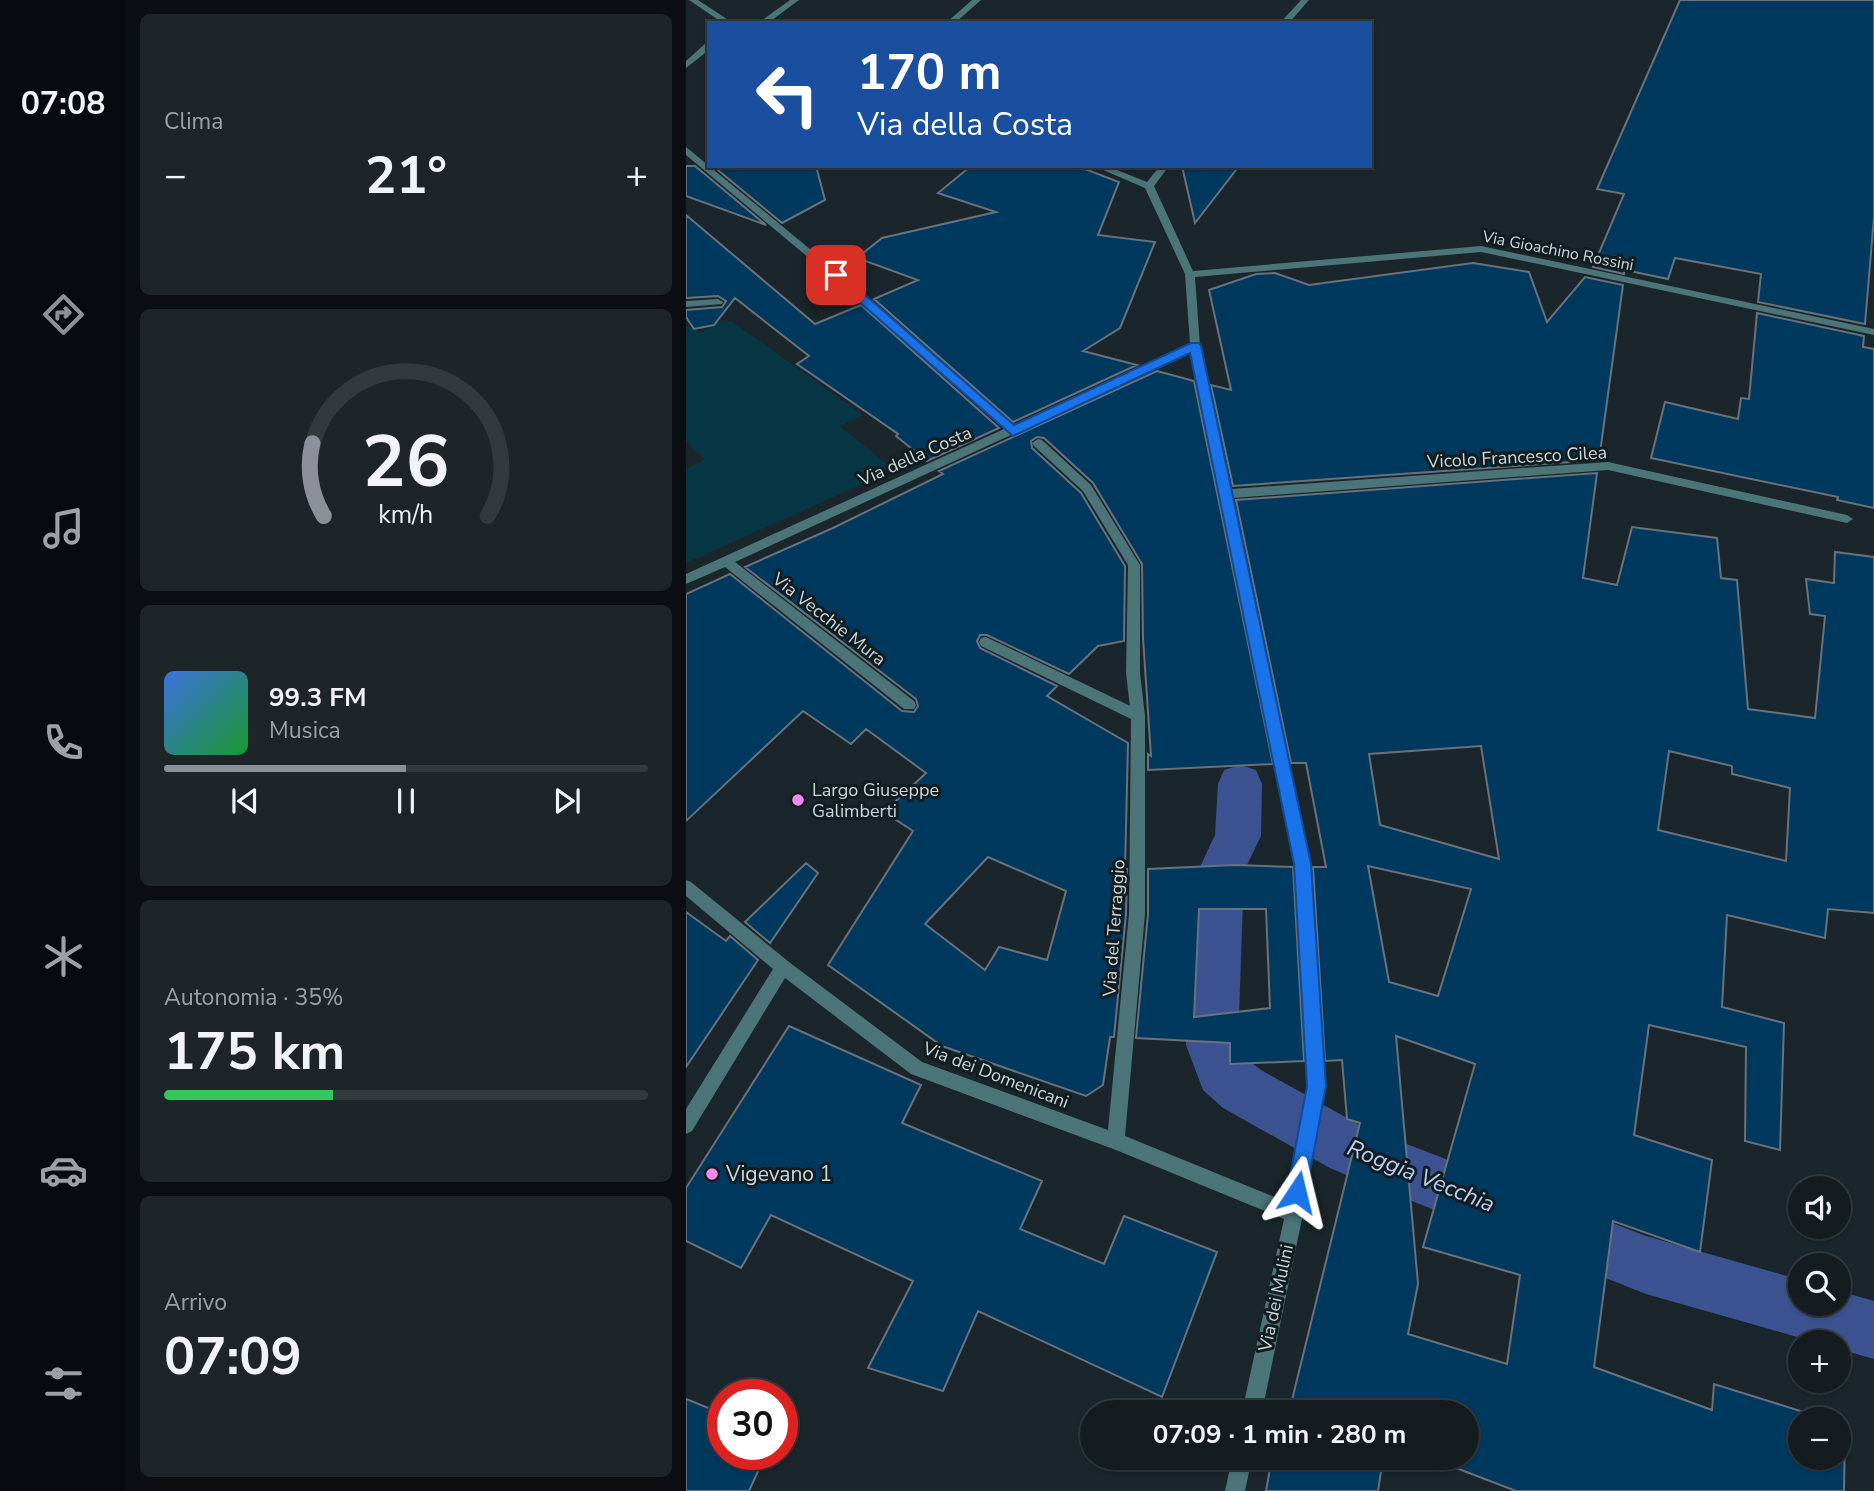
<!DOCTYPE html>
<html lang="it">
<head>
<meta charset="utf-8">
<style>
	body { margin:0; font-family:"Nunito Sans",sans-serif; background:#1d2529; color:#f1f3f6; height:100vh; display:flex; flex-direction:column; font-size:26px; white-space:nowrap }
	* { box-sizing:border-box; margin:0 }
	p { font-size:23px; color:#9da1a5 }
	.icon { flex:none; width:38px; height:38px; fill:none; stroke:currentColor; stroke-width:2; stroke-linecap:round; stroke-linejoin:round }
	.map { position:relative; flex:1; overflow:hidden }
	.drawer { display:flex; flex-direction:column; gap:14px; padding:14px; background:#0b0f12; width:560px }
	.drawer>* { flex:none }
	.hud { position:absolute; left:21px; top:21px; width:665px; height:147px; border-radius:0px; box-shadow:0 2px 5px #0004,0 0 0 2px #333a3e; background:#1a4fa0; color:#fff; overflow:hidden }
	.buttons { position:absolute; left:1102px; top:1176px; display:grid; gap:14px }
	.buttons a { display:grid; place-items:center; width:63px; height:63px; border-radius:50%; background:#141c20; box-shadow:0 2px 5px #0004,0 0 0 2px #333a3e; font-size:35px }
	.speed { position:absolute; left:21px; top:1379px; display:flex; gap:14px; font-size:35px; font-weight:700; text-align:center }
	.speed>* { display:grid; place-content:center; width:91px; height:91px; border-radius:50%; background:#141c20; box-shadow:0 2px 5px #0004,0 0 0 2px #333a3e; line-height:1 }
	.speed .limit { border:10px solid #d22; background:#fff; color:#111 }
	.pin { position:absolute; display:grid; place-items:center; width:60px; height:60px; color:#fff; margin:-30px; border-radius:14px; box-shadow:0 4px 10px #0006 }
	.me { position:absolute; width:77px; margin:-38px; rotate:10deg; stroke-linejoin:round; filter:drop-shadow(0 0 5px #0008) }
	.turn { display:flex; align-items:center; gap:24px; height:147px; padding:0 35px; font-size:32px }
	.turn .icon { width:91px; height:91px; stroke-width:2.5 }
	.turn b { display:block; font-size:49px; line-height:60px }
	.big { font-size:52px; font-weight:700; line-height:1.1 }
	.drawer .card { flex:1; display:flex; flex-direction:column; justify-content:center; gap:10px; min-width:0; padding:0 24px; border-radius:10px; background:#1d2529 }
	.drawer .dial { align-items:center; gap:0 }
	.dial svg { height:182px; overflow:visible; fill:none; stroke:#333a3e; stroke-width:7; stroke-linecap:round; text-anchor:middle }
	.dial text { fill:#f1f3f6; stroke:none }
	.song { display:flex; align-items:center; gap:21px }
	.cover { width:84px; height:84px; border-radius:10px; background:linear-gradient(135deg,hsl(220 70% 55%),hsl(130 70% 35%)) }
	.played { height:7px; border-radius:4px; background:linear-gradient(90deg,#8c9099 50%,#333a3e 50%) }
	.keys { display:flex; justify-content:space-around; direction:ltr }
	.heat { display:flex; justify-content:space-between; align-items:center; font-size:38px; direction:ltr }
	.charge { height:10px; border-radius:5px; background:linear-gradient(90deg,#34c759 35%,#333a3e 0) }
	.trip { position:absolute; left:394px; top:1400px; width:399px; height:70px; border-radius:35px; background:#141c20; box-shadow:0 2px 5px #0004,0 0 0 2px #333a3e; font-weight:700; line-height:70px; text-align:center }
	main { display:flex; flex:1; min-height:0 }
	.tabs { display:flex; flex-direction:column; width:126px; justify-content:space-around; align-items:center; background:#080b0d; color:#9da1a5 }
	.tabs .icon { width:49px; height:49px }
	.tabs .active { color:#8c9099 }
	.tabs b { font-size:32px; color:#f1f3f6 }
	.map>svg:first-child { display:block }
	.green { fill:#073645 }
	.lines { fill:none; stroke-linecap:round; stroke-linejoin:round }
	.canal { fill:#3d5391; fill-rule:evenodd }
	.building { fill:#01385e; stroke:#68727c; stroke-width:2; fill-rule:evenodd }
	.pedestrian { fill:#4b7579; fill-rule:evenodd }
	.minor { fill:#4b7579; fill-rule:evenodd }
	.route { fill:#1a73e8; stroke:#114b97; stroke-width:2 }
	.poi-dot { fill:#f888ea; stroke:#111d21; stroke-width:2.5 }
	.labels { text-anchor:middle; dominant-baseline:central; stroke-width:6; stroke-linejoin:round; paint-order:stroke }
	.far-street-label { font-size:16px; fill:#ced6d9; stroke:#111d21 }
	.street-label { font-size:18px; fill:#ced6d9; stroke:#111d21 }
	.poi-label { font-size:18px; fill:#ced6d9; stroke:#111d21; text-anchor:start }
	.near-poi-label { font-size:21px; fill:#ced6d9; stroke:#111d21; text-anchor:start }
	.near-water-label { font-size:23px; font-style:italic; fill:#bdccf1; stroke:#111d21 }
</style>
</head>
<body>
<main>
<nav class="tabs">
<b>07:08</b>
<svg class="icon active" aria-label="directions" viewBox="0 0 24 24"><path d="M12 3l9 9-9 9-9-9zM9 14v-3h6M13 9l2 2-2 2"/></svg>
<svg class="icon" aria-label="music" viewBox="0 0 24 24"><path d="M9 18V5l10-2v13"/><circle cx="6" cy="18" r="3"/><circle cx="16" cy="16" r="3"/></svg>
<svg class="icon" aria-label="phone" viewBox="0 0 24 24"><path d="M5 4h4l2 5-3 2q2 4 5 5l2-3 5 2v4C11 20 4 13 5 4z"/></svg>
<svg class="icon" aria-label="climate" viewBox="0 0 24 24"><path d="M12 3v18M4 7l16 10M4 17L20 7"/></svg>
<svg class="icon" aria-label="car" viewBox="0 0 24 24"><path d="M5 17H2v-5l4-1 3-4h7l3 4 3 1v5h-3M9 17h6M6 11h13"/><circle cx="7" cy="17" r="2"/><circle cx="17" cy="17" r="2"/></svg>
<svg class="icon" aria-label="filters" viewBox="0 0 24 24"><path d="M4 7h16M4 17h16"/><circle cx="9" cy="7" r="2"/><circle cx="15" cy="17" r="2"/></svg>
</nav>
<section class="drawer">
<div class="card"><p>Clima</p>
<div class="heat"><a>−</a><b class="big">21°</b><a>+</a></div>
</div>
<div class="card dial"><svg viewBox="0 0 100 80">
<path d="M14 69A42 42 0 1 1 86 69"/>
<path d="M14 69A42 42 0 0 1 9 37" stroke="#8c9099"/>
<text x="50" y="56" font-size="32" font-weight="700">26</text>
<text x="50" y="72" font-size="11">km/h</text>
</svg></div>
<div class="card">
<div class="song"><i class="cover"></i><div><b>99.3 FM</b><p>Musica</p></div></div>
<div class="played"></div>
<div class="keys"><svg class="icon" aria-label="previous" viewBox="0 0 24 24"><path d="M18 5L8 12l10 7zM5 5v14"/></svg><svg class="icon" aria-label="pause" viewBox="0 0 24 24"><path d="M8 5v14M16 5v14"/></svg><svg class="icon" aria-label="next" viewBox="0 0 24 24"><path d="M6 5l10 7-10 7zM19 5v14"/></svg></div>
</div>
<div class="card"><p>Autonomia · 35%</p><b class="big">175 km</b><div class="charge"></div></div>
<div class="card"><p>Arrivo</p><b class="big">07:09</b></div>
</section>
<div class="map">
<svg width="1188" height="1491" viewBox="0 0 1188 1491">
	<rect width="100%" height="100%" fill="#1a262b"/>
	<path class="green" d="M0 321 1 326 14 332 27 327 29 321 47 322 177 415 154 426 208 470 0 563V469L19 459 0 442Z"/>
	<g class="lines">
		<path class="canal" d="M554 765 570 770 576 784 575 836 558 871 552 1045 555 1055 575 1070 679 1128 960 1236 1115 1280V1304H1153V1291L1188 1301V1359L1153 1349V1342H1129L960 1294 663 1176 644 1168 537 1108 517 1090 500 1045 512 871 529 835 532 784 538 770Z"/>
	</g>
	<path class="building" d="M994 0H1188V217L1179 324 1072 302 1075 274 989 258 982 279 939 270 938 274 907 267 938 194 911 189Z
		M0 166H9L80 225 0 196Z
		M27 166H130L139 200 96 223Z
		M285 166H391L433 182 412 235 469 242 434 328 397 351 451 365 327 422 188 299 232 280 171 258 196 238 310 212 252 193Z
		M496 166H553L509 223Z
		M0 215 129 324 175 305 313 428 241 461 210 436 212 434 111 364 123 356 49 298 28 325 8 329 0 317V310L36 307 40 301 32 296 0 298Z
		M787 263 843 272 861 322 899 277 937 285 913 460 547 486 525 385 545 390 523 290 570 274 589 273 623 285Z
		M1071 313 1178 336 1177 347 1188 349V508L1151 500 1152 497 965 458 979 402 1052 419 1055 398 1063 399Z
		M471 371 508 381 587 764 462 770V754L465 756 457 638 456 564 407 483 358 438 351 437 345 441 346 448 395 493 439 566 438 641 412 646 383 674 301 635H294L291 641 294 648 371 686 361 696 442 743 439 869H441L440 914 428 1037H424L417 1085 400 1096 256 1046 142 965 227 831 198 812 240 773 180 729 165 744 117 711 0 821V594L44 574 216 711 228 712 232 706 230 699 59 567 147 528 257 474 253 471ZM302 857 380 891 361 960 313 947 299 970 239 924Z
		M911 473 897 578 931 585 946 527 1031 538 1035 578 1051 580 1062 709 1129 718 1139 616 1124 614 1120 579 1148 583 1149 552 1188 557V913L1142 909 1139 938 1041 915 1036 1007 1098 1023 1094 1150 1059 1141 1060 1047 963 1025 948 1135 1026 1160 1014 1252 927 1221 908 1367 1026 1410 1028 1384 1140 1419H1115V1458H1153V1423L1159 1425 1158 1491H830L744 1458H780V1412H600L605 1404 674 1123 661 1119 656 1060 639 1061 627 867H640L620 763H605L550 500ZM795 746 813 859 694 825 683 754ZM983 751 1046 766V774L1104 788 1100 861 972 830ZM682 866 785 889 752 996 703 982ZM710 1036 789 1064 737 1247 834 1275 821 1364 722 1334 732 1284Z
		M120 863 132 873 84 943 59 922Z
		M549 865 607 867 618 1061 544 1064V1043L450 1038 462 914V869ZM513 909H580L584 1008 508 1017Z
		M0 912 40 941 44 936 72 960 0 1067Z
		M103 1026 235 1085 216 1123 356 1181 334 1229 418 1264 438 1216 531 1252 476 1397 292 1311 257 1391 182 1368 227 1281 85 1215 55 1268 0 1241V1188Z
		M0 1399 37 1414V1454H80L63 1491H0Z
		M586 1458H697L692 1491H580Z"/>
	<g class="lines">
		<path class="pedestrian" d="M352 439 356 440 405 485 454 565V673L459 716 457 720H447L445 716 440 673 442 565 397 491 348 446 346 443Z"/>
		<path class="minor" d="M3 0H12L47 23H37Z
			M104 0H113L82 23H72Z
			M286 0H295L269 23H260Z
			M615 0H623L603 23H594Z
			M20 43H23V50L0 68V61Z
			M0 147 193 306 327 425 504 344 499 274 459 188 408 166H421L461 182 474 166H483L468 186 507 271 795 246 1188 329V335L795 252 509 277 514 346 545 489 922 462 1161 515 1167 519 1161 523 922 470 547 498 624 865 638 1086 617 1214 576 1412H556L598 1219 430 1150 225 1074 99 978 6 1131 0 1134V1109L87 969 0 896V880L5 882 103 962 236 1062 422 1130 443 914 445 719 295 646 293 642 295 638 300 637 457 712 459 716V914L439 1136 601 1202 622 1086 610 865 505 352 49 562 228 701 230 705 228 709H218L39 567 0 584V574L318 429 185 310 0 155Z
			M32 299 37 302 36 304 0 307V301Z
			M546 1458H566L559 1491H539Z"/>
	</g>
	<path class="route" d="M146 273H154L328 425 505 343H513L515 346 625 864 640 1086 619 1199 611 1202 604 1199 601 1192 621 1086 608 864 504 353 327 436 146 278Z"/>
	<g class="poi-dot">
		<circle cx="112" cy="800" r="7"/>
		<circle cx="26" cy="1174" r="7"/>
	</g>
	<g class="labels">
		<g class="far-street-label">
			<text transform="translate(872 251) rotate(11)">Via Gioachino Rossini</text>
		</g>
		<g class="street-label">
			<text transform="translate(229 456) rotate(-24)">Via della Costa</text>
			<text transform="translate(831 457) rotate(-3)">Vicolo Francesco Cilea</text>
			<text transform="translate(143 619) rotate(38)">Via Vecchie Mura</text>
			<text transform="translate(428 928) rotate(-86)">Via del Terraggio</text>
			<text transform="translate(310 1075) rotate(21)">Via dei Domenicani</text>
			<text transform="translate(590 1298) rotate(-78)">Via dei Mulini</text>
		</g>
		<g class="poi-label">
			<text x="126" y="790">Largo Giuseppe<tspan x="126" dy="21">Galimberti</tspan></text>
		</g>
		<g class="near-poi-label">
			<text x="40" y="1174">Vigevano 1</text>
		</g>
		<g class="near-water-label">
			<text transform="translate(735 1176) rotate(22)">Roggia Vecchia</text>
		</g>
	</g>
</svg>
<div class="buttons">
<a><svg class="icon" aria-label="sound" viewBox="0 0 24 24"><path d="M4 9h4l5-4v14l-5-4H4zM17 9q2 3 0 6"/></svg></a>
<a><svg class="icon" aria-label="search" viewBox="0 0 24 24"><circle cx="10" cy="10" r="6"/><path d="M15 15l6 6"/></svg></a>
<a>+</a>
<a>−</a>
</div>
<div class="speed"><div class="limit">30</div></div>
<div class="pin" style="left:150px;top:275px;background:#d93025"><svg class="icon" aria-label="arrive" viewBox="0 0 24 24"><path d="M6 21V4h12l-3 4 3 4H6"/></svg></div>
<svg class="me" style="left:611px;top:1192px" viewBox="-20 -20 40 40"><path d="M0-17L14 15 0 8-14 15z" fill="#1a73e8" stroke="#fff" stroke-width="4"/></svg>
<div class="trip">07:09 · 1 min · 280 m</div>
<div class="hud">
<div class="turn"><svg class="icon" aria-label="left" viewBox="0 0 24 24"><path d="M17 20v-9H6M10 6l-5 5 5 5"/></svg><div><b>170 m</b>Via della Costa</div></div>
</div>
</div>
</main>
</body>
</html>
